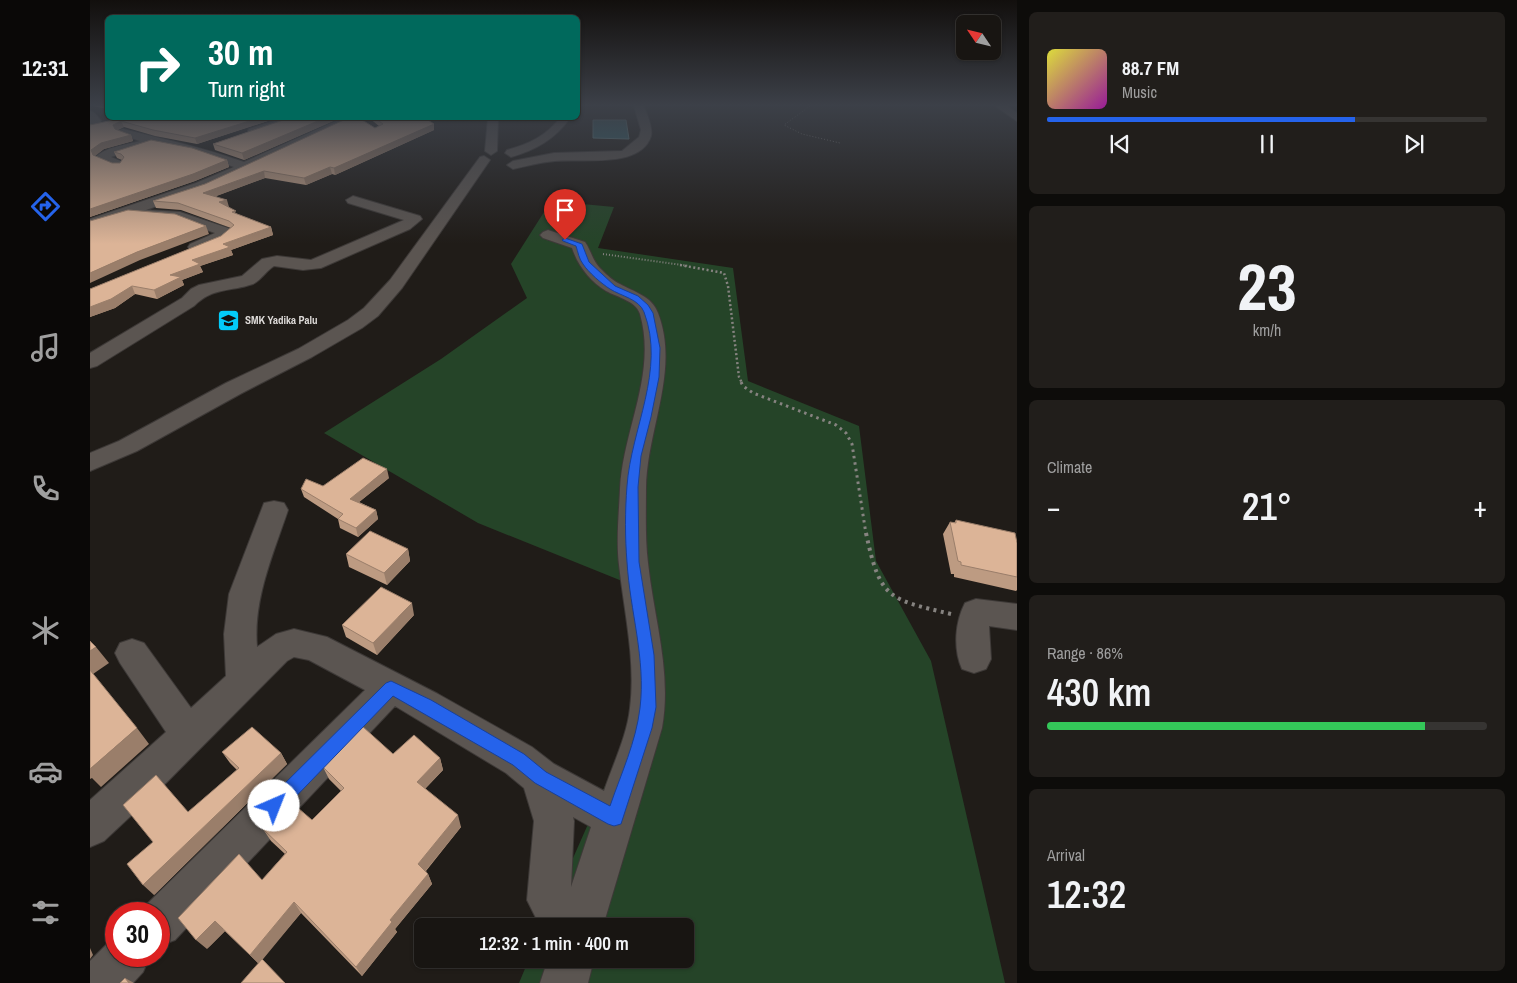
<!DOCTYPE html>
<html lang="en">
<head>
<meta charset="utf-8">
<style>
	body { margin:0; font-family:"Archivo Narrow",sans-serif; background:#211e1b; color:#f1f3f6; height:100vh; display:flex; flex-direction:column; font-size:19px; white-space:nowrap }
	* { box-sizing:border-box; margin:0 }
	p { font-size:16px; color:#9f9f9f }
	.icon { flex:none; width:28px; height:28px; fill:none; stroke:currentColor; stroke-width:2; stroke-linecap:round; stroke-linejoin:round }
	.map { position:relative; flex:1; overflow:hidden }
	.side { display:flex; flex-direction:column; gap:12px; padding:12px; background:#0d0c0a; width:500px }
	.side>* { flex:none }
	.top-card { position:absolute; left:15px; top:15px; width:475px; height:105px; border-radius:8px; box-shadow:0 1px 4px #0004,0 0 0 1px #363432; background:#00695c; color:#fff; overflow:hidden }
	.needle { width:32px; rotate:305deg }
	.controls { position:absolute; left:866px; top:15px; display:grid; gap:10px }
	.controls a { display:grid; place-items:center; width:45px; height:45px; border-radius:8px; background:#181512; box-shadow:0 1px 4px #0004,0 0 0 1px #363432; font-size:25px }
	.speed { position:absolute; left:15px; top:902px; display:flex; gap:10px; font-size:25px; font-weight:700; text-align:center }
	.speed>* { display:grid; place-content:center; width:65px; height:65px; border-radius:50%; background:#181512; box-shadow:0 1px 4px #0004,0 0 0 1px #363432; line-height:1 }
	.speed .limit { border:8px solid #d22; background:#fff; color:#111 }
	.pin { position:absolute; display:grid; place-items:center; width:42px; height:42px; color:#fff; margin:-51px -21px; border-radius:50% 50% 50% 0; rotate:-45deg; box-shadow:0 0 5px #0007 }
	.pin .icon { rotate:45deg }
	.me { position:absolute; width:55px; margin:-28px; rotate:44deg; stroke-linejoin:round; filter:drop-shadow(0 0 4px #0008) }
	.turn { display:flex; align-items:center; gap:18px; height:105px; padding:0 20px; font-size:22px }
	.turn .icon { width:65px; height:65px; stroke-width:2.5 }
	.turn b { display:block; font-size:35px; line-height:42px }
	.big { font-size:38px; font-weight:600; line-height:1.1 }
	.side .widget { flex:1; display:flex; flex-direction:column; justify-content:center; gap:8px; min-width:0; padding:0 18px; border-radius:8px; background:#211e1b }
	.side .dial { align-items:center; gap:0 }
	.dial b { font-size:65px; line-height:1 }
	.song { display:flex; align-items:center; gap:15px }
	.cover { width:60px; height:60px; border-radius:8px; background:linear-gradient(135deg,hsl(60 70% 55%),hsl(300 70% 35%)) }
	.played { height:5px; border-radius:2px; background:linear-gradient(90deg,#2563eb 70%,#363432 70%) }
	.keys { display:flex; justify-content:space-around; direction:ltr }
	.heat { display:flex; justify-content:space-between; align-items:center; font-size:28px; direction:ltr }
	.charge { height:8px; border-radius:4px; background:linear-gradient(90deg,#34c759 86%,#363432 0) }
	.trip { position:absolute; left:324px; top:918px; width:280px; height:50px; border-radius:8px; background:#181512; box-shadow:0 1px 4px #0004,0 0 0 1px #363432; font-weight:600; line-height:50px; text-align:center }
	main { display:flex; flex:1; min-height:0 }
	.dock { display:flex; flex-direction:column; width:90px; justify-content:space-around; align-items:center; background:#0a0807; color:#9f9f9f }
	.dock .icon { width:35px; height:35px }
	.dock .selected { color:#2563eb }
	.dock b { font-size:22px; color:#f1f3f6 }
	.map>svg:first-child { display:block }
	.green { fill:#254428 }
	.water { fill:#336a76; stroke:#668c93 }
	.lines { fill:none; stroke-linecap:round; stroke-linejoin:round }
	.minor-casing { stroke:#3d3937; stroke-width:2 }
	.path-far4 { stroke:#868380; stroke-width:1; stroke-dasharray:1 2; stroke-linecap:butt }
	.path-far3 { stroke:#868380; stroke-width:2; stroke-dasharray:1 2; stroke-linecap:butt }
	.path-far2 { stroke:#868380; stroke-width:2.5; stroke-dasharray:2 2.5; stroke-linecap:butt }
	.path-far1 { stroke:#868380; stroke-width:3; stroke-dasharray:2.5 4; stroke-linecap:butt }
	.path { stroke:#868380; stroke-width:4; stroke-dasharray:3 4.5; stroke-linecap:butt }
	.minor { fill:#5b5551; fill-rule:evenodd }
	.wall { fill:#bd9b82 }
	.shaded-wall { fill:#9a7e6a }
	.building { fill:#dcb497; stroke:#9a7e6a }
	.route { fill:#2563eb; stroke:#184099 }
	.labels { text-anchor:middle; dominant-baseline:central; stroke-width:5; stroke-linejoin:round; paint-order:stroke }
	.far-poi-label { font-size:11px; font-weight:bold; fill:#dddad8; stroke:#201c18; text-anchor:start }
</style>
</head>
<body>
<main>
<nav class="dock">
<b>12:31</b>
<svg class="icon selected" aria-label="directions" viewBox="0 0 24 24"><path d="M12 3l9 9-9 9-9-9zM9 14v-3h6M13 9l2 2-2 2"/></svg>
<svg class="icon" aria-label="music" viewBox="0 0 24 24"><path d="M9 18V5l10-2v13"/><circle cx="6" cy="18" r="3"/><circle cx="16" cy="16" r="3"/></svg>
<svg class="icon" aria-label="phone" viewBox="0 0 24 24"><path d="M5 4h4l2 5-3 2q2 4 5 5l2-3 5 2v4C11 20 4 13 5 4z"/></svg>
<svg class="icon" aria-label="climate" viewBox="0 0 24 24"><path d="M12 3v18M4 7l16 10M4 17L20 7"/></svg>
<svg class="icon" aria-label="car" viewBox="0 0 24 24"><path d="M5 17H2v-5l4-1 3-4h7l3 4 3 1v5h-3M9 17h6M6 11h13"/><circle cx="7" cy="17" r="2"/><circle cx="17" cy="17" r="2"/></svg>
<svg class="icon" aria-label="filters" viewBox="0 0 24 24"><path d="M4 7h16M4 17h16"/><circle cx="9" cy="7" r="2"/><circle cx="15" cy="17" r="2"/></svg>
</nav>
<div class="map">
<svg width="927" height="983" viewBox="0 0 927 983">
	<rect width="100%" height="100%" fill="#201c18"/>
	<path class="green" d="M461 201 524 207 508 248 643 268 658 381 769 426 786 561 841 661 915 983H429L439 959H595V926H453L548 711 537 583 388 523 234 433 351 359 437 298 421 264Z"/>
	<path class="water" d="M503 120H536L539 139 503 138Z"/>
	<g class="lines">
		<defs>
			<path id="minor" d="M544 106H554C557 115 563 127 561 136 551 169 491 158 465 161 451 162 437 166 423 169L417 165 423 161 464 153 532 151 549 137 551 130Z
				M905 106H917L927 113V121Z
				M0 111C5 112 8 117 11 121L10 123 0 125Z
				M186 118H199L201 120 200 122 167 133 163 134 158 131 159 129 187 120Z
				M253 118H266L116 189 56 210 90 212 141 229 144 232 140 238 112 250H100L98 247 100 244 125 233 88 220 50 217 48 214 49 212 0 228V219L106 183 144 167 105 153 62 144 21 157 33 162 35 165 33 168H25L7 161 5 158C14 147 37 145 50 141L29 134 27 132 29 130 33 129C74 139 114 148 154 162Z
				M398 118H408L407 151 401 155 395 151Z
				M470 118H480C465 139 446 150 421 157L415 153 417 150C439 144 456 136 470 118Z
				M394 156 400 160 312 288 288 316 272 328 222 357 152 393 47 451 0 471V453L29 441 136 383 208 349 258 320 274 308 300 280 390 157Z
				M263 196 330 216 332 219 320 229 231 268 213 270 184 266C176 271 171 280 163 284 140 292 123 287 104 306L7 366 0 368V353L92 298 101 289 109 285 152 276 172 259 187 256 221 260 314 220 258 203 256 200Z
				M458 230 495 242C502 252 502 261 512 270 517 275 523 281 530 284 544 292 562 296 568 313 590 370 557 429 556 488 556 512 555 539 558 563 564 619 582 672 572 728L513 926H450L437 900 444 821 434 788 416 773 305 706 85 940 69 946V914H51L53 908 275 690 219 660 204 657 197 661 77 782 14 841 0 847V800L76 732 30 663 25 653 30 643 42 639 54 643 101 708 136 676 134 634 139 594 174 503 184 501 194 503 198 510C183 555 163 599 167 647L186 634 204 629 237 637 348 694 442 747 464 764 514 791C523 764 537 736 540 708 546 660 534 611 529 565 526 540 529 513 530 489 533 429 567 374 550 314 546 301 527 297 516 291 500 281 488 266 482 248L453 238 450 235 453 232ZM483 817 501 827 481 887 484 821Z
				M886 599 927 604V630L899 626 901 659 896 669 884 673 872 669C863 649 865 622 875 603Z
				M26 937V956H60L53 972 43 983H0V961L21 940Z
				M458 959H504L498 983H450Z"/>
		</defs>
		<use href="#minor" class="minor-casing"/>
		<path class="path-far4" d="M720 106 694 125 712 134 750 143"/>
		<path class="path-far3" d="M513 254 599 266"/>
		<path class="path-far2" d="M590 265 634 273 638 286 649 377 652 383"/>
		<path class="path-far1" d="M651 382 653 386 663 393 746 425 756 433 762 444 776 534"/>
		<path class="path" d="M776 533C790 599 798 599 861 614"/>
		<use href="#minor" class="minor"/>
	</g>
	<path class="wall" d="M3 106H18V109Z
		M33 118 184 119 107 144 65 136 34 127 27 130 41 135 43 141 14 149 4 156 22 163H30L32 160 27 158 24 152 137 160 139 167 105 181 0 217V125Z
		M199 118H250L154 160 125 150 123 144Z
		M279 118H335L344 124V130L245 175 242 174 216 185 175 178 126 196 147 214 181 227 183 235 141 250 143 255 110 266 113 272 92 280 94 285 67 299 45 294 25 308 0 317V289L131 236 141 228 91 210 66 208 63 201 285 128 289 126Z
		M299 478 269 502 286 510 288 519 268 537 250 528 248 519 214 497 211 489Z
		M866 520 927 543V590L926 591 864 577V574H861L853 534 860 522 864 523Z
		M318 549 320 561 297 585 259 567 256 554Z
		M324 615 287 655 256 637 252 625Z
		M132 752 191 753 197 764 64 895 98 812 147 770 140 763Z
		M303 754 350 758 353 770 335 789 371 827 336 871 338 874 342 884 305 929 307 932 272 976 211 913 168 963 135 931 117 949 172 880 195 854 181 841 173 829 222 820 251 791 239 779 233 767Z"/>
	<path class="shaded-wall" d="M169 118H185L184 119 107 144 105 138Z
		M235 118H250L154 160 152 153Z
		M31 121 34 127 26 131 23 125Z
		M344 124V130L245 175 244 168Z
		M41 135 43 141 14 149 4 157 5 162 1 150 11 143Z
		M137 160 139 167 105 181 0 217V209Z
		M240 167 242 174 216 185 214 178Z
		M174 171 175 178 116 200 113 193Z
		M137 200 139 207 131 210 129 202Z
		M116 226 119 234 50 260 0 283V273L47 252Z
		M181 227 183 235 141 250 143 255 110 266 113 272 92 280 94 285 67 299 64 290 80 275 102 260 133 244Z
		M42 286 45 294 25 308 0 317V307Z
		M297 469 299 478 263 507 260 499Z
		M286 510 288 519 268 537 266 528Z
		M318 549 320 561 297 585 294 573Z
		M322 603 324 615 287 655 283 643Z
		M6 647 19 663 3 674 0 670V651Z
		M47 728 59 744 11 787 2 778 0 779V769Z
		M191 753 197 764 64 895 53 885Z
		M350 758 353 770 330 794 327 782Z
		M368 815 371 827 332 875 328 864Z
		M338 874 342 884 305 929 307 932 272 976 266 967 300 920Z
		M204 902 211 913 169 964 160 955Z
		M125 921 135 931 117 949 106 940Z
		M0 948 3 955 0 959Z
		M35 978 44 983H39Z"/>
	<path class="building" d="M33 118H169L105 138 63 130 31 121 23 125 25 129 41 135 11 143 1 150 3 155 22 163H30L34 157 31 154 24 152 61 140 102 148 137 160 103 174 0 209V125Z
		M199 118H235L152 153 123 144Z
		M258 118H269L285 128 293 124 285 118H335L344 124 244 168 240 167 214 178 174 171 113 193 137 200 129 202 146 211 142 212 181 227 133 244 140 247 102 260 110 264 80 275 91 277 64 290 42 286 21 299 0 307V289L131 236 144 225 139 221 88 203 63 201 115 184Z
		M38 210 85 214 116 226 47 252 0 273V221Z
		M273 458 297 469 260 499 286 510 266 528 248 519 253 514 211 489 216 479 233 486Z
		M866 520 925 533 927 543V577L871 565V562L868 561 860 522 866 523Z
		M280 531 318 549 294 573 256 554Z
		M291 587 322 603 283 643 252 625Z
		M0 641 6 647 0 651Z
		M0 670 47 728 0 769Z
		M272 726 303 754 324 735 350 758 327 782 368 815 328 864 338 874 300 920 302 922 266 967 204 902 160 955 125 921 106 940 88 918 149 854 172 880 197 852 173 829 200 801 222 820 254 788 233 767Z
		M162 727 191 753 53 885 37 864 63 842 33 805 66 775 98 812 149 768 132 752Z
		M172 959 195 983H151Z
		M35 978 39 983H30Z"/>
	<linearGradient id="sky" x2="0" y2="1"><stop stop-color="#120f0d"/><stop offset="0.43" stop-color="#3c4048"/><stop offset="1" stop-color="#3c4048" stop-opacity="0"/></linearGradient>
	<rect width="927" height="244" fill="url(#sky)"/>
	<path class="route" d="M475 238 492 244 499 262 525 286 548 296 558 305 563 313 570 348 569 377 561 417 551 456 548 487 549 562 564 655 566 707 562 728 531 824 524 826 518 824 445 783 423 765 303 696 191 812 184 815 178 812 176 806 178 800 296 683 301 681 341 700 434 754 456 772 520 806C531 774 546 742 550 708 556 659 540 611 537 562 535 538 535 511 537 486 541 429 576 370 554 312 549 299 531 296 520 289 512 284 498 272 493 264 489 259 488 252 486 246L473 241 472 240Z"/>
	<defs>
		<symbol id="university-square" viewBox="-11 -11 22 22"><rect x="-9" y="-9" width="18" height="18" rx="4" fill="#03cbf9" stroke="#201c18"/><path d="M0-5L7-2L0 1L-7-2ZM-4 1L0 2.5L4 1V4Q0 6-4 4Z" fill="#111"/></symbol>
	</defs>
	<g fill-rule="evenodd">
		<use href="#university-square" x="126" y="308" width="25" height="25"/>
	</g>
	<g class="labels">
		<g class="far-poi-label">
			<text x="155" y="320">SMK Yadika Palu</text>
		</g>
	</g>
</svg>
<div class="controls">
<a><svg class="needle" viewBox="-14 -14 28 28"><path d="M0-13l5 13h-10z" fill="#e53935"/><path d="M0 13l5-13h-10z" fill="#9f9f9f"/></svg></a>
</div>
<div class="speed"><div class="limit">30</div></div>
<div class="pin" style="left:475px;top:240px;background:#d93025"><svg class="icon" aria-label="arrive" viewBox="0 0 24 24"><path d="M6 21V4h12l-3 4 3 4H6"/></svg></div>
<svg class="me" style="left:184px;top:806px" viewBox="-20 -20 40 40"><circle r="19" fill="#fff"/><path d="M0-13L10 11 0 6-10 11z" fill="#2563eb"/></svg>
<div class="trip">12:32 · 1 min · 400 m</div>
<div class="top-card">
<div class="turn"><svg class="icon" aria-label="right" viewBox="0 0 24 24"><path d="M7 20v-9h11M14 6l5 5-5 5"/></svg><div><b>30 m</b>Turn right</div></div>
</div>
</div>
<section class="side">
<div class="widget">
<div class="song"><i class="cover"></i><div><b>88.7 FM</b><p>Music</p></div></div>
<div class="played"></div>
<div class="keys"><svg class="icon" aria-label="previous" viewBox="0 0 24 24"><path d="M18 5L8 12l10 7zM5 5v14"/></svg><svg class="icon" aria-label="pause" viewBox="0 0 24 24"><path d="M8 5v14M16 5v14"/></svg><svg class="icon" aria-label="next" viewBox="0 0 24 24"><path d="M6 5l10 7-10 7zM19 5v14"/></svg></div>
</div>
<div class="widget dial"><b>23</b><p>km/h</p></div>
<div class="widget"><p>Climate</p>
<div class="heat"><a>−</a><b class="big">21°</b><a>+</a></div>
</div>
<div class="widget"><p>Range · 86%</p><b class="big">430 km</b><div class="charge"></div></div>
<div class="widget"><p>Arrival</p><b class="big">12:32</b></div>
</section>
</main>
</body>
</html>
